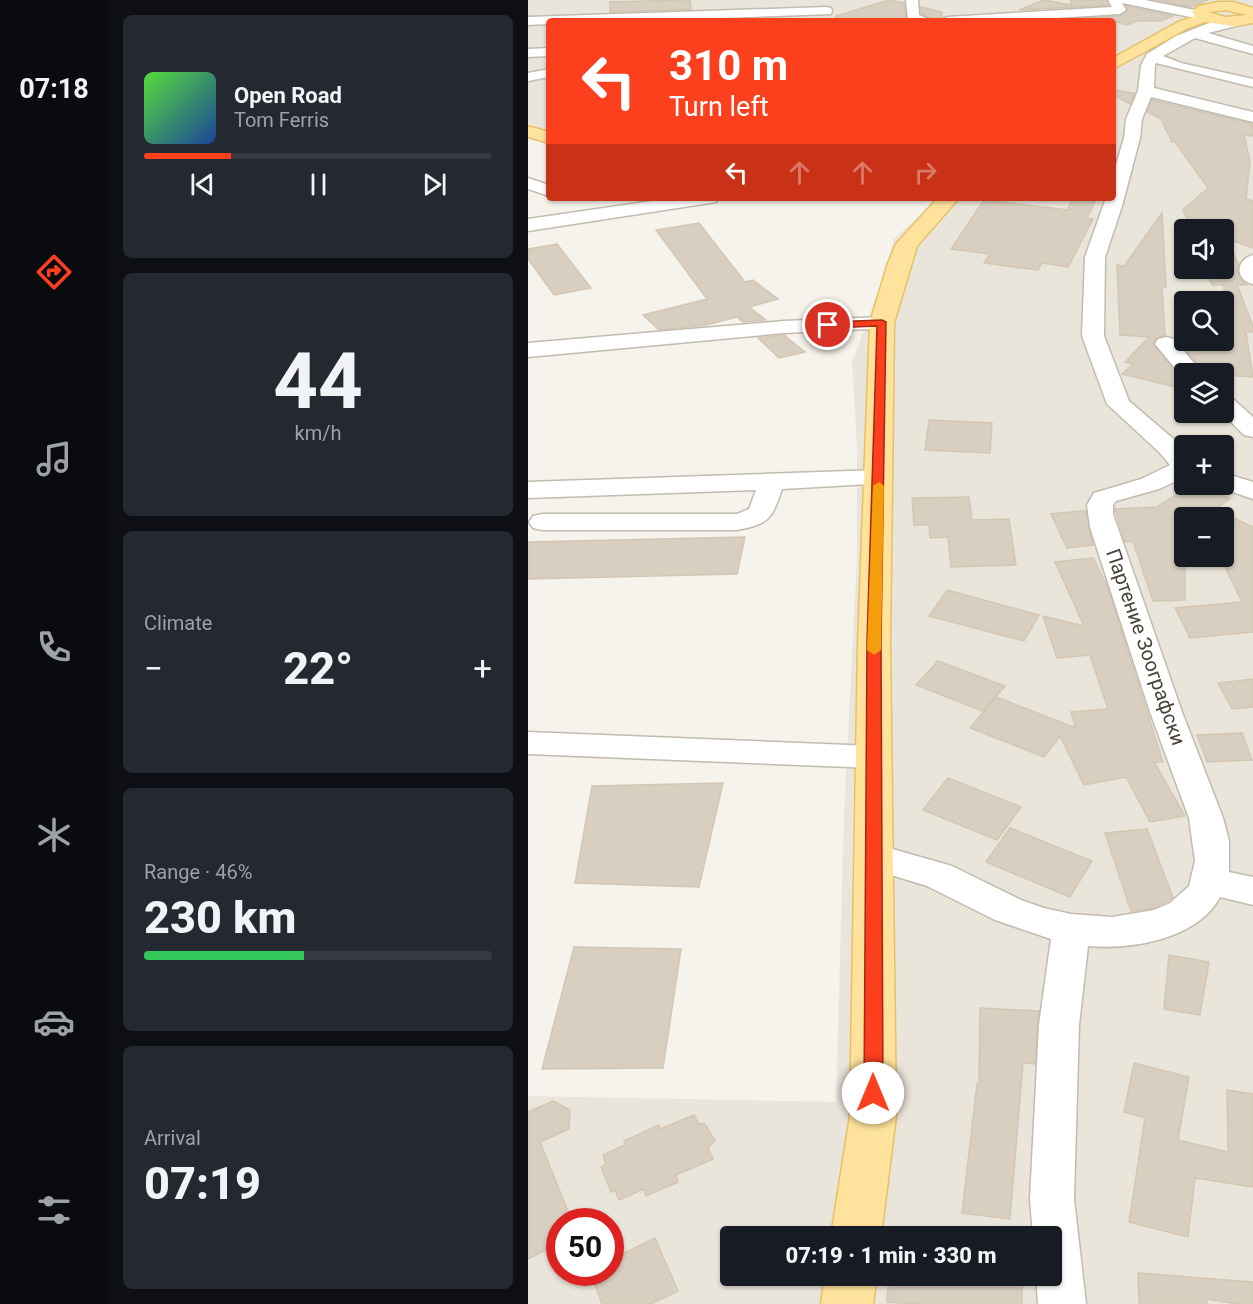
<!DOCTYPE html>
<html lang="en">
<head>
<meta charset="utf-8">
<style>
	body { margin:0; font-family:Roboto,sans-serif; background:#242831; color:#f1f3f6; height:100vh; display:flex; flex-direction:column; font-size:22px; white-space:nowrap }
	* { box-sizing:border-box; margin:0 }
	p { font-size:20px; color:#9ea1a6 }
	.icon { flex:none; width:33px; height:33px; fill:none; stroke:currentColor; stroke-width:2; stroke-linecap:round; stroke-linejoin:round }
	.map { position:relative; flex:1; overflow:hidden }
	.sheet { display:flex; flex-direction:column; gap:15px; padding:15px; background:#0d0f14; width:420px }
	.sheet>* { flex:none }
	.hud { position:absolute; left:18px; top:18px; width:570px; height:183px; border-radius:6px; box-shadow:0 2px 4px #0004; background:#fc3f1d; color:#fff; overflow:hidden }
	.tools { position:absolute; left:646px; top:219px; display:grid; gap:12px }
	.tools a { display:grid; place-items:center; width:60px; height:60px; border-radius:6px; background:#171b24; box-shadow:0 2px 4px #0004; font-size:30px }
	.speed { position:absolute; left:18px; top:1208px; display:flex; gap:12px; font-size:30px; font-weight:700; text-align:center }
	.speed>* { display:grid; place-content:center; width:78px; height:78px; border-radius:50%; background:#171b24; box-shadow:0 2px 4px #0004; line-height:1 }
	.speed .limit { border:9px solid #d22; background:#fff; color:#111 }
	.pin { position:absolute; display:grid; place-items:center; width:51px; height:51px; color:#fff; margin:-26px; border:3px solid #fff; border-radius:50%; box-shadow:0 2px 6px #0007 }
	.me { position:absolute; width:66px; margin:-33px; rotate:0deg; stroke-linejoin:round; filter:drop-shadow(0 0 4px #0008) }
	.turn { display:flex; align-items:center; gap:21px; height:126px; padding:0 24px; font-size:27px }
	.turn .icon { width:78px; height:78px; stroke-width:2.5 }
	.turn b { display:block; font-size:42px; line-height:51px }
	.lanes { display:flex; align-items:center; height:57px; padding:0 24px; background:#0003; justify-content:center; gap:30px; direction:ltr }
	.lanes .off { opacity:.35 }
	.big { font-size:45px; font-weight:800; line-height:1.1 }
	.sheet .widget { flex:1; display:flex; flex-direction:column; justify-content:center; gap:9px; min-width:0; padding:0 21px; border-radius:9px; background:#242831 }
	.sheet .dial { align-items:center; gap:0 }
	.dial b { font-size:78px; line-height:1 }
	.song { display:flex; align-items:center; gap:18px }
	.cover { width:72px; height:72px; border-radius:9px; background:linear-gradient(135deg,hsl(110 70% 55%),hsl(220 70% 35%)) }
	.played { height:6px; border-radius:3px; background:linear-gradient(90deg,#fc3f1d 25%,#363941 25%) }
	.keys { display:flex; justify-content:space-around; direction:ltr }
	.heat { display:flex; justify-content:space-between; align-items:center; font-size:33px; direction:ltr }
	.charge { height:9px; border-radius:4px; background:linear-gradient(90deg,#34c759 46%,#363941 0) }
	.trip { position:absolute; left:192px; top:1226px; width:342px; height:60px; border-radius:6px; background:#171b24; box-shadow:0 2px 4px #0004; font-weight:800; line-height:60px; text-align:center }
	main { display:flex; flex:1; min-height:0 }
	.dock { display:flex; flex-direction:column; width:108px; justify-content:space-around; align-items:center; background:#090b0e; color:#9ea1a6 }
	.dock .icon { width:42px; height:42px }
	.dock .on { color:#fc3f1d }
	.dock b { font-size:27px; color:#f1f3f6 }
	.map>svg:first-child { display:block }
	.residential { fill:#eae5da; fill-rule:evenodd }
	.building { fill:#d8cfc1; stroke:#d3c7b4; stroke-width:1.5; fill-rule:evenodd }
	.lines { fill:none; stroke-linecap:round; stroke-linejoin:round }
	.minor-casing { stroke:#c2bbae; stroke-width:3 }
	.major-casing { stroke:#e6c16a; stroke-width:3 }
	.minor { fill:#fff; fill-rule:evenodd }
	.major { fill:#ffe39c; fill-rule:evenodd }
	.route { fill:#fc3f1d; stroke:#a42913; stroke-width:1.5 }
	.slow { fill:#f59e0b }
	.labels { text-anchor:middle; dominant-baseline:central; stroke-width:4.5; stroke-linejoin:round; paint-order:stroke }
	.street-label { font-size:20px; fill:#4b4439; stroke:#fff }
</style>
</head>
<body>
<main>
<nav class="dock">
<b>07:18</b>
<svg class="icon on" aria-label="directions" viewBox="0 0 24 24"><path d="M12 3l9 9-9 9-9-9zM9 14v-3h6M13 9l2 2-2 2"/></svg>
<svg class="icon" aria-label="music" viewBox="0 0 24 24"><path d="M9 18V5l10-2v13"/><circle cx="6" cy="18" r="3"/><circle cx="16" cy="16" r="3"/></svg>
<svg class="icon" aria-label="phone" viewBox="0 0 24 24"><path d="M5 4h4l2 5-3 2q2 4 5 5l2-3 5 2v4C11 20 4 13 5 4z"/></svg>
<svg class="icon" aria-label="climate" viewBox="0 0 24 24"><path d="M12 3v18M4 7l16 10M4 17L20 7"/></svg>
<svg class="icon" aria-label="car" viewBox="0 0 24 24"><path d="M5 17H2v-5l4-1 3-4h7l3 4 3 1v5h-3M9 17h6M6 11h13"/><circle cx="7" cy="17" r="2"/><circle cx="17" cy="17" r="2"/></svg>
<svg class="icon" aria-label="filters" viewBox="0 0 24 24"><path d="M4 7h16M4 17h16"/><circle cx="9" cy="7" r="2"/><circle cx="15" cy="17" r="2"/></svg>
</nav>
<section class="sheet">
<div class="widget">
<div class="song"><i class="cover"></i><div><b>Open Road</b><p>Tom Ferris</p></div></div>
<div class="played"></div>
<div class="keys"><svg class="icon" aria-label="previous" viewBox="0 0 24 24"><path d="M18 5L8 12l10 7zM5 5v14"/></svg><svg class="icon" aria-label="pause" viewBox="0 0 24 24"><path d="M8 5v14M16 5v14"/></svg><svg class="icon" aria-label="next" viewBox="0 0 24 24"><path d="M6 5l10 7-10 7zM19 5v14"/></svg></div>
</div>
<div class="widget dial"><b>44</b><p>km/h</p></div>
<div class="widget"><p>Climate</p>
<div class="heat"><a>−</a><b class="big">22°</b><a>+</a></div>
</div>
<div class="widget"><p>Range · 46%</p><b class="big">230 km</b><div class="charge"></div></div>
<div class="widget"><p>Arrival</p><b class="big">07:19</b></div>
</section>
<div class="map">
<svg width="725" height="1304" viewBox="0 0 725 1304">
	<rect width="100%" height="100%" fill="#f6f3ec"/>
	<path class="residential" d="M0 0H725V1304H0V1096L308 1102 316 815 329 556V447L324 363 356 275 366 239 410 198H585V21H21V131L0 123ZM657 230H696V268H657ZM657 302H696V340H657ZM657 374H696V412H657ZM657 446H696V484H657ZM657 518H696V556H657ZM32 1221H82V1272H32ZM202 1236H524V1275H202Z"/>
	<path class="building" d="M156 0H162L163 9 82 12V2Z
		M361 0 376 3 378 21H308V16Z
		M516 0 543 5V0H578L580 5 491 10Z
		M628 0H680L664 7Z
		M598 6 645 16 633 21H609L599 25 585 21H517L592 16 600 11Z
		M393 7 414 12V18L407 21 393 13Z
		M585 90 607 93 602 104 585 95Z
		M624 100 725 124V136L716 135 722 161 718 199 725 201V248L700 239 710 264V276L719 285H709L725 326V332H718L725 377 677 374 650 340H696V285H684L677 268H696V230H663L655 210 680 188 647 142H644L633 119 619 112Z
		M544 198H569L559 218 565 219 540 267 514 263 510 270 456 263 462 254 423 249 456 200 540 210Z
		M634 213 638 287H634L637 335 628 338 625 344 657 381V389L594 374 605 364 597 362 621 337 592 335 589 265 596 266Z
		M171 223 217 282 225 280 250 299 221 307 238 320 215 322 211 319 213 316 178 325 131 330 115 315 179 299 128 230Z
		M29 244 63 288 26 295 0 259V249Z
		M256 335 277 352 251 358 230 338Z
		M401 420 464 423 462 453 397 450Z
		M665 484H671L702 499 687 509 725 527V632L662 638 647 608 714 602 695 563 657 566V600L625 601 605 541 597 542 587 509 629 507ZM657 518H696V556H657Z
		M441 497 444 520 481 519 488 565 423 567 420 537 402 538 401 525H386L384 498Z
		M552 511H558L565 545 539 548 523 514Z
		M217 537 209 574 0 579V542Z
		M565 558 579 586 635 762H626L657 816 622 822 598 777 556 785 532 736 516 757 442 728 468 697 548 728 543 712 580 709 562 655 529 658 515 616 556 626 527 562Z
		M419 590 511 615 496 641 401 616Z
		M410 661 477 686 455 711 388 685Z
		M725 679V707L704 709 690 683Z
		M714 733 724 760 679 762 669 735Z
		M420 778 493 807 469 840 395 810Z
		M195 783 171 887 47 883 64 786Z
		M482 828 564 861 542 897 458 862Z
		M619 829 645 898 625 908 603 911 577 833Z
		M46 947 153 949 135 1068 14 1069Z
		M641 955 681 962 672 1015 636 1009Z
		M452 1008 511 1011 507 1064 495 1063 482 1219 434 1213 449 1084H451Z
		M606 1063 661 1077 650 1140 700 1152 699 1090 725 1094V1187L667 1178 660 1237 601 1222 617 1118 596 1112Z
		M25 1101 42 1110 41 1129 12 1142 44 1221H32V1243L0 1259V1112Z
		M166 1115 170 1123 177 1124 187 1141 180 1148 185 1159 148 1175 150 1182 118 1196 116 1189 91 1200 87 1190 83 1192 73 1167 78 1164 75 1155 97 1145 96 1141 131 1125 132 1129Z
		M127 1238 150 1291 123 1304H74L62 1272H82V1260Z
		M610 1273 725 1282V1304H709L679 1299V1304H611Z
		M361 1275H494V1304H389L359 1302Z"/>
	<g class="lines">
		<defs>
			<path id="minor" d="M378 0H390L391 15 405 21 380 20Z
				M580 0H617L672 11 679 15 672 19 594 3 598 10 592 14 481 21H412L419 17 584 7Z
				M298 7 303 8 304 11 303 14 117 21H21V24L0 25V17Z
				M711 17 716 18 718 21 716 24 680 33 725 46V54L667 38 635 56 653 63 725 79V87L628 63 627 65 626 88 725 112V122L623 97 614 119 612 138 594 206 577 257 576 336 601 401 649 442 657 452V477L631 489 588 501 585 505V514L654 712 695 818 701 841V872L725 877V905L692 897C670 939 603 950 560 946L551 1025 546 1199 558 1304H510L508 1275H524V1236H505L502 1199 511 1025 523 939 467 920 399 886 334 866 329 857 334 848 347 844 424 866 493 900 516 908 543 914 584 917 626 910 642 903 661 886 667 861 661 818 622 712 562 527 559 505 566 493 613 479 642 465 631 452 579 404 554 336 557 257 578 198H585V175L596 138 598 119 610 91 613 65 619 54 648 36 681 23Z
				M21 48V56L0 57V49Z
				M21 69V77L0 81V73Z
				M0 178 21 185V196L0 189Z
				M145 198H191L188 202 182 203 0 231V219Z
				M725 255V284C707 280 707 260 725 255Z
				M354 317 362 318 365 323 362 328 256 333 0 357V343L256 321Z
				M638 337 646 339 675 374H657L656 379 627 344 630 339Z
				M696 396 704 398 725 417V437L716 435 693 412H696Z
				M351 470 360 473 364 478 360 483 254 489C244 519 241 524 209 530H14L5 528 1 522 5 516 14 514H209L221 509 228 490 0 498V482Z
				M696 473 725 482V499L687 486 686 484H696Z
				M0 732 345 746 357 749 361 757 357 765 345 768 0 754Z"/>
			<path id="major" d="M690 2H705L725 8V23L705 26 677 22 660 28 585 69V58L650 22 667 16 664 12 671 6ZM698 10 719 15 697 17 680 12Z
				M0 126 21 132V143L0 137Z
				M410 198H431L389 246 366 323 362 642 368 1116 353 1236H303L322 1116 330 642 342 323 360 263 368 244Z
				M297 1275H349L345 1304H293Z"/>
		</defs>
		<use href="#minor" class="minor-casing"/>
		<use href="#major" class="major-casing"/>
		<use href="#minor" class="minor"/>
		<use href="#major" class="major"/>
	</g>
	<path class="route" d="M354 320 358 322 353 642 355 1093 352 1098 345 1101 339 1098 336 1093 339 642 349 326 300 328 295 325 300 322Z"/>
	<path class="slow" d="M351 482 356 486 353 650 346 655 339 650 345 486Z"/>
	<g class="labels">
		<g class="street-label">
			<text transform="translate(618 647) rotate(71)">Партение Зоографски</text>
		</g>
	</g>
</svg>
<div class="tools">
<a><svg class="icon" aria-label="sound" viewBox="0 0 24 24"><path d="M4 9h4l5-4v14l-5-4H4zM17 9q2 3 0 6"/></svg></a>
<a><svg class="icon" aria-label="search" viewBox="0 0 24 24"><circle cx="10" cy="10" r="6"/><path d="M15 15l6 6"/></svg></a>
<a><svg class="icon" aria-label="layers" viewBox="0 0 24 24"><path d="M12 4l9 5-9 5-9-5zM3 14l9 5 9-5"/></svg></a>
<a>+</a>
<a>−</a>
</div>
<div class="speed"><div class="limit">50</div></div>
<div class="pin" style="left:300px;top:325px;background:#d93025"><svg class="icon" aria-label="arrive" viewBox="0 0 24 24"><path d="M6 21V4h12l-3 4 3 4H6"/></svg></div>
<svg class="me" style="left:345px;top:1093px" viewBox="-20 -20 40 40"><circle r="19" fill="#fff"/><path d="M0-13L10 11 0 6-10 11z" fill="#fc3f1d"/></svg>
<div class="trip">07:19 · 1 min · 330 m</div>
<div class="hud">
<div class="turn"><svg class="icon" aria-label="left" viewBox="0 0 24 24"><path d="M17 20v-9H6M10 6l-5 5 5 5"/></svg><div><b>310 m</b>Turn left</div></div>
<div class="lanes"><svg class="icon" aria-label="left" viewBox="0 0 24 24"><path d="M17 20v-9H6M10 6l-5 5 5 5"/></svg><svg class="icon off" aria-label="ahead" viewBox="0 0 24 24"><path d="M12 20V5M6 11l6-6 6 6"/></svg><svg class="icon off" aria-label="ahead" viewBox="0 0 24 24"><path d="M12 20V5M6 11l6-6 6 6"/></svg><svg class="icon off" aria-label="right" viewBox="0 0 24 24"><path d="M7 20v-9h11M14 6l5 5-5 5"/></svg></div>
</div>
</div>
</main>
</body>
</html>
